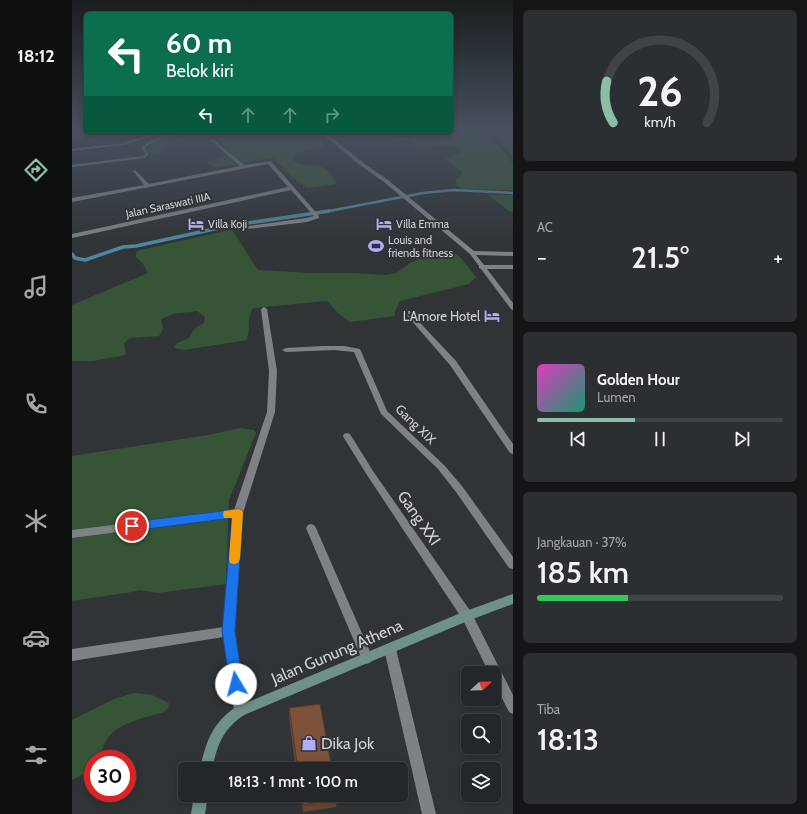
<!DOCTYPE html>
<html lang="id">
<head>
<meta charset="utf-8">
<style>
	body { margin:0; font-family:Cabin,sans-serif; background:#2c2f31; color:#f1f3f6; height:100vh; display:flex; flex-direction:column; font-size:15px; white-space:nowrap }
	* { box-sizing:border-box; margin:0 }
	p { font-size:13px; color:#a3a5a8 }
	.icon { flex:none; width:22px; height:22px; fill:none; stroke:currentColor; stroke-width:2; stroke-linecap:round; stroke-linejoin:round }
	.map { position:relative; flex:1; overflow:hidden }
	.side { display:flex; flex-direction:column; gap:10px; padding:10px; background:#141517; width:294px }
	.side>* { flex:none }
	.guide { position:absolute; left:12px; top:12px; width:369px; height:122px; border-radius:6px; box-shadow:0 2px 6px #0003,0 0 0 1px #414446; background:#0b6e4f; color:#fff; overflow:hidden }
	.needle { width:26px; rotate:68deg }
	.controls { position:absolute; left:389px; top:666px; display:grid; gap:8px }
	.controls a { display:grid; place-items:center; width:40px; height:40px; border-radius:6px; background:#242729; box-shadow:0 2px 6px #0003,0 0 0 1px #414446; font-size:20px }
	.speed { position:absolute; left:12px; top:750px; display:flex; gap:8px; font-size:20px; font-weight:700; text-align:center }
	.speed>* { display:grid; place-content:center; width:52px; height:52px; border-radius:50%; background:#242729; box-shadow:0 2px 6px #0003,0 0 0 1px #414446; line-height:1 }
	.speed .limit { border:6px solid #d22; background:#fff; color:#111 }
	.pin { position:absolute; display:grid; place-items:center; width:34px; height:34px; color:#fff; margin:-17px; border:2px solid #fff; border-radius:50%; box-shadow:0 1px 4px #0007 }
	.me { position:absolute; width:44px; margin:-22px; rotate:352deg; stroke-linejoin:round; filter:drop-shadow(0 0 3px #0008) }
	.turn { display:flex; align-items:center; gap:14px; height:84px; padding:0 16px; font-size:18px }
	.turn .icon { width:52px; height:52px; stroke-width:2.5 }
	.turn b { display:block; font-size:28px; line-height:34px }
	.lanes { display:flex; align-items:center; height:38px; padding:0 16px; background:#0003; justify-content:center; gap:20px; direction:ltr }
	.lanes .off { opacity:.35 }
	.big { font-size:30px; font-weight:600; line-height:1.1 }
	.side .widget { flex:1; display:flex; flex-direction:column; justify-content:center; gap:6px; min-width:0; padding:0 14px; border-radius:6px; background:#2c2f31 }
	.side .dial { align-items:center; gap:0 }
	.dial svg { height:104px; overflow:visible; fill:none; stroke:#414446; stroke-width:7; stroke-linecap:round; text-anchor:middle }
	.dial text { fill:#f1f3f6; stroke:none }
	.song { display:flex; align-items:center; gap:12px }
	.cover { width:48px; height:48px; border-radius:6px; background:linear-gradient(135deg,hsl(310 70% 55%),hsl(160 70% 35%)) }
	.played { height:4px; border-radius:2px; background:linear-gradient(90deg,#8abfa5 40%,#414446 40%) }
	.keys { display:flex; justify-content:space-around; direction:ltr }
	.heat { display:flex; justify-content:space-between; align-items:center; font-size:22px; direction:ltr }
	.charge { height:6px; border-radius:3px; background:linear-gradient(90deg,#34c759 37%,#414446 0) }
	.trip { position:absolute; left:106px; top:762px; width:230px; height:40px; border-radius:6px; background:#242729; box-shadow:0 2px 6px #0003,0 0 0 1px #414446; font-weight:600; line-height:40px; text-align:center }
	main { display:flex; flex:1; min-height:0 }
	.dock { display:flex; flex-direction:column; width:72px; justify-content:space-around; align-items:center; background:#0e1010; color:#a3a5a8 }
	.dock .icon { width:28px; height:28px }
	.dock .selected { color:#8abfa5 }
	.dock b { font-size:18px; color:#f1f3f6 }
	.map>svg:first-child { display:block }
	.green { fill:#365436 }
	.lines { fill:none; stroke-linecap:round; stroke-linejoin:round }
	.stream-far1 { stroke:#4f86a0; stroke-width:2.5 }
	.stream { stroke:#4f86a0; stroke-width:3.5 }
	.street { fill:#7e8286; fill-rule:evenodd }
	.secondary { fill:#6f908b; fill-rule:evenodd }
	.wall { fill:#6c4631 }
	.building { fill:#7e5139; stroke:#583928 }
	.route { fill:#1a73e8; stroke:#114b97 }
	.slow { fill:#f59e0b }
	.labels { text-anchor:middle; dominant-baseline:central; stroke-width:4; stroke-linejoin:round; paint-order:stroke }
	.far-street-label { font-size:11px; fill:#d0d2d4; stroke:#303437 }
	.far-poi-label { font-size:11px; fill:#d0d2d4; stroke:#303437; text-anchor:start }
	.poi-label { font-size:13px; fill:#d0d2d4; stroke:#303437; text-anchor:end }
	.street-label { font-size:13px; fill:#d0d2d4; stroke:#303437 }
	.near-street-label { font-size:16px; fill:#d0d2d4; stroke:#303437 }
	.near-poi-label { font-size:16px; fill:#d0d2d4; stroke:#303437; text-anchor:start }
</style>
</head>
<body>
<main>
<nav class="dock">
<b>18:12</b>
<svg class="icon selected" aria-label="directions" viewBox="0 0 24 24"><path d="M12 3l9 9-9 9-9-9zM9 14v-3h6M13 9l2 2-2 2"/></svg>
<svg class="icon" aria-label="music" viewBox="0 0 24 24"><path d="M9 18V5l10-2v13"/><circle cx="6" cy="18" r="3"/><circle cx="16" cy="16" r="3"/></svg>
<svg class="icon" aria-label="phone" viewBox="0 0 24 24"><path d="M5 4h4l2 5-3 2q2 4 5 5l2-3 5 2v4C11 20 4 13 5 4z"/></svg>
<svg class="icon" aria-label="climate" viewBox="0 0 24 24"><path d="M12 3v18M4 7l16 10M4 17L20 7"/></svg>
<svg class="icon" aria-label="car" viewBox="0 0 24 24"><path d="M5 17H2v-5l4-1 3-4h7l3 4 3 1v5h-3M9 17h6M6 11h13"/><circle cx="7" cy="17" r="2"/><circle cx="17" cy="17" r="2"/></svg>
<svg class="icon" aria-label="filters" viewBox="0 0 24 24"><path d="M4 7h16M4 17h16"/><circle cx="9" cy="7" r="2"/><circle cx="15" cy="17" r="2"/></svg>
</nav>
<div class="map">
<svg width="441" height="814" viewBox="0 0 441 814">
	<rect width="100%" height="100%" fill="#303437"/>
	<path class="green" d="M379 130H413L441 164V190L391 189 384 185V180L389 176V171L372 158 388 153 387 150 380 145 349 148 334 140 309 142 294 132H320L329 138C346 137 362 132 379 132Z
		M419 130H441V157Z
		M98 132H239L253 145 251 148 222 154 220 159C232 171 245 159 258 173 261 176 262 181 264 184L235 188 221 178 201 158 142 168 135 162 159 153 146 139 152 138 150 134 99 142 93 144 91 152 88 154 77 155 75 150V147L85 141 82 137Z
		M416 195H441V212L437 211Z
		M158 230 161 231 186 270 238 273H281L315 275 324 273 338 263 357 255 379 251 388 257 404 277 397 284 328 301 323 312V316L278 322 267 314 255 301 181 308C174 319 179 327 175 340L112 350 102 348 105 343 117 338 122 329 132 323 133 317 125 311 101 314 89 319 91 329 87 336 58 338 52 343 54 355 21 361H0V305L76 273 71 264 64 257V252L68 250Z
		M168 428 182 430 184 433 157 500 154 584 86 593 68 590 60 592 0 601V456L136 435Z
		M62 693 80 695 97 703 96 708 92 712C73 718 45 722 34 741 31 746 29 753 27 759H21V770L0 780V720L42 699Z"/>
	<g class="lines">
		<path class="stream-far1" d="M0 166 72 157 75 154 71 148C82 137 99 136 113 132
			M252 212 351 193 381 190 441 193"/>
		<path class="stream" d="M0 254 3 258 13 260 51 247 64 246 156 226 257 211"/>
		<path class="street" d="M86 132H93L51 145 0 151V149L51 143Z
			M248 132H253L293 164 316 180 402 251 441 252V256L404 255 412 265H441V269H415L441 303V310L439 309 409 269 407 268V266L398 254 312 182 289 166Z
			M141 139 172 165 199 161 247 216V218L235 222 175 229 174 228 177 226 234 218 242 216 219 190 0 238V234L216 187 196 164 0 202V198L72 185 61 171 63 170 77 184 168 166 139 141V140Z
			M192 307 195 309 205 371 203 412 171 513 163 631 174 711 172 715 168 717 164 715 162 711 152 637 0 661V649L152 627 161 517 0 538V530L162 510 195 412 197 371 189 309Z
			M334 309 336 310 384 361 441 444V454L438 453 378 365 332 312V310Z
			M251 346H272L288 349 315 411 372 465 390 486 441 557V569L437 568 384 492 366 469 309 414 282 352 262 350 214 352 210 350 214 348Z
			M275 433 278 434 301 471 399 612 441 695V714L437 712 422 682V673H417L391 620 295 475 272 438 271 436 272 434Z
			M239 524 242 525 244 528 299 654 301 658 299 662 295 664 291 662 234 528 236 525Z
			M318 644 322 645 324 649 364 814H350L312 649 314 645Z"/>
		<path class="secondary" d="M441 594V604L398 620 172 715C150 730 146 744 140 769H128C134 742 140 723 164 707L391 612Z
			M122 795H136L133 814H119Z"/>
	</g>
	<path class="wall" d="M217 708 260 769H224L217 718Z
		M228 795H264L265 799 264 807 231 812Z"/>
	<path class="building" d="M248 704 260 769H226L217 708Z
		M230 795H264L265 799 231 805Z"/>
	<linearGradient id="sky" x2="0" y2="1"><stop stop-color="#1a1d1e"/><stop offset="0.53" stop-color="#48505e"/><stop offset="1" stop-color="#48505e" stop-opacity="0"/></linearGradient>
	<rect width="441" height="244" fill="url(#sky)"/>
	<path class="route" d="M166 509 170 510 171 513 163 631 171 684 169 689 164 691 160 689 158 684 150 631 160 518 60 531 56 530 55 526 56 523 60 522Z"/>
	<path class="slow" d="M166 509 170 510 171 513 168 559 166 563 162 564 158 563 157 559 160 518H152L151 514 152 511Z"/>
	<defs>
		<symbol id="hotel-bare" viewBox="-9 -9 18 18"><path d="M-6-4.5h1.5V1H6V5H4.5V3h-9V5H-6ZM-4 0a1.8 1.8 0 1 1 3.6 0ZM.5 0V-2.5h3Q6-2.5 6 0Z" fill="#b1adfa" stroke="#303437" stroke-width="2.5" paint-order="stroke"/></symbol>
		<symbol id="stadium-bare" viewBox="-9 -9 18 18"><path d="M0-5a6.5 5 0 1 0 0 10a6.5 5 0 1 0 0-10ZM-3.5-1.8h7v3.6h-7Z" fill="#b1adfa" stroke="#303437" stroke-width="2.5" paint-order="stroke"/></symbol>
		<symbol id="shop-bare" viewBox="-9 -9 18 18"><path d="M-5-2.5h2.3a2.7 3.5 0 0 1 5.4 0H5L5.5 6h-11ZM-1.5-2.5h3a1.5 2.3 0 0 0-3 0Z" fill="#b1adfa" stroke="#303437" stroke-width="2.5" paint-order="stroke"/></symbol>
	</defs>
	<g fill-rule="evenodd">
		<use href="#hotel-bare" x="113" y="213" width="22" height="22"/>
		<use href="#hotel-bare" x="301" y="213" width="22" height="22"/>
		<use href="#stadium-bare" x="293" y="235" width="22" height="22"/>
		<use href="#hotel-bare" x="409" y="305" width="22" height="22"/>
		<use href="#shop-bare" x="226" y="732" width="22" height="22"/>
	</g>
	<g class="labels">
		<g class="far-street-label">
			<text transform="translate(96 205) rotate(-12)">Jalan Saraswati IIIA</text>
		</g>
		<g class="far-poi-label">
			<text x="136" y="224">Villa Koji</text>
			<text x="324" y="224">Villa Emma</text>
			<text x="316" y="240">Louis and<tspan x="316" dy="13">friends fitness</tspan></text>
		</g>
		<g class="poi-label">
			<text x="408" y="316">L'Amore Hotel</text>
		</g>
		<g class="street-label">
			<text transform="translate(344 424) rotate(44)">Gang XIX</text>
		</g>
		<g class="near-street-label">
			<text transform="translate(347 518) rotate(55)">Gang XXI</text>
			<text transform="translate(265 652) rotate(-23)">Jalan Gunung Athena</text>
		</g>
		<g class="near-poi-label">
			<text x="249" y="743">Dika Jok</text>
		</g>
	</g>
</svg>
<div class="controls">
<a><svg class="needle" viewBox="-14 -14 28 28"><path d="M0-13l5 13h-10z" fill="#e53935"/><path d="M0 13l5-13h-10z" fill="#a3a5a8"/></svg></a>
<a><svg class="icon" aria-label="search" viewBox="0 0 24 24"><circle cx="10" cy="10" r="6"/><path d="M15 15l6 6"/></svg></a>
<a><svg class="icon" aria-label="layers" viewBox="0 0 24 24"><path d="M12 4l9 5-9 5-9-5zM3 14l9 5 9-5"/></svg></a>
</div>
<div class="speed"><div class="limit">30</div></div>
<div class="pin" style="left:60px;top:526px;background:#d93025"><svg class="icon" aria-label="arrive" viewBox="0 0 24 24"><path d="M6 21V4h12l-3 4 3 4H6"/></svg></div>
<svg class="me" style="left:164px;top:684px" viewBox="-20 -20 40 40"><circle r="19" fill="#fff"/><path d="M0-13L10 11 0 6-10 11z" fill="#1a73e8"/></svg>
<div class="trip">18:13 · 1 mnt · 100 m</div>
<div class="guide">
<div class="turn"><svg class="icon" aria-label="left" viewBox="0 0 24 24"><path d="M17 20v-9H6M10 6l-5 5 5 5"/></svg><div><b>60 m</b>Belok kiri</div></div>
<div class="lanes"><svg class="icon" aria-label="left" viewBox="0 0 24 24"><path d="M17 20v-9H6M10 6l-5 5 5 5"/></svg><svg class="icon off" aria-label="ahead" viewBox="0 0 24 24"><path d="M12 20V5M6 11l6-6 6 6"/></svg><svg class="icon off" aria-label="ahead" viewBox="0 0 24 24"><path d="M12 20V5M6 11l6-6 6 6"/></svg><svg class="icon off" aria-label="right" viewBox="0 0 24 24"><path d="M7 20v-9h11M14 6l5 5-5 5"/></svg></div>
</div>
</div>
<section class="side">
<div class="widget dial"><svg viewBox="0 0 100 80">
<path d="M14 69A42 42 0 1 1 86 69"/>
<path d="M14 69A42 42 0 0 1 9 37" stroke="#8abfa5"/>
<text x="50" y="56" font-size="32" font-weight="700">26</text>
<text x="50" y="72" font-size="11">km/h</text>
</svg></div>
<div class="widget"><p>AC</p>
<div class="heat"><a>−</a><b class="big">21.5°</b><a>+</a></div>
</div>
<div class="widget">
<div class="song"><i class="cover"></i><div><b>Golden Hour</b><p>Lumen</p></div></div>
<div class="played"></div>
<div class="keys"><svg class="icon" aria-label="previous" viewBox="0 0 24 24"><path d="M18 5L8 12l10 7zM5 5v14"/></svg><svg class="icon" aria-label="pause" viewBox="0 0 24 24"><path d="M8 5v14M16 5v14"/></svg><svg class="icon" aria-label="next" viewBox="0 0 24 24"><path d="M6 5l10 7-10 7zM19 5v14"/></svg></div>
</div>
<div class="widget"><p>Jangkauan · 37%</p><b class="big">185 km</b><div class="charge"></div></div>
<div class="widget"><p>Tiba</p><b class="big">18:13</b></div>
</section>
</main>
</body>
</html>
